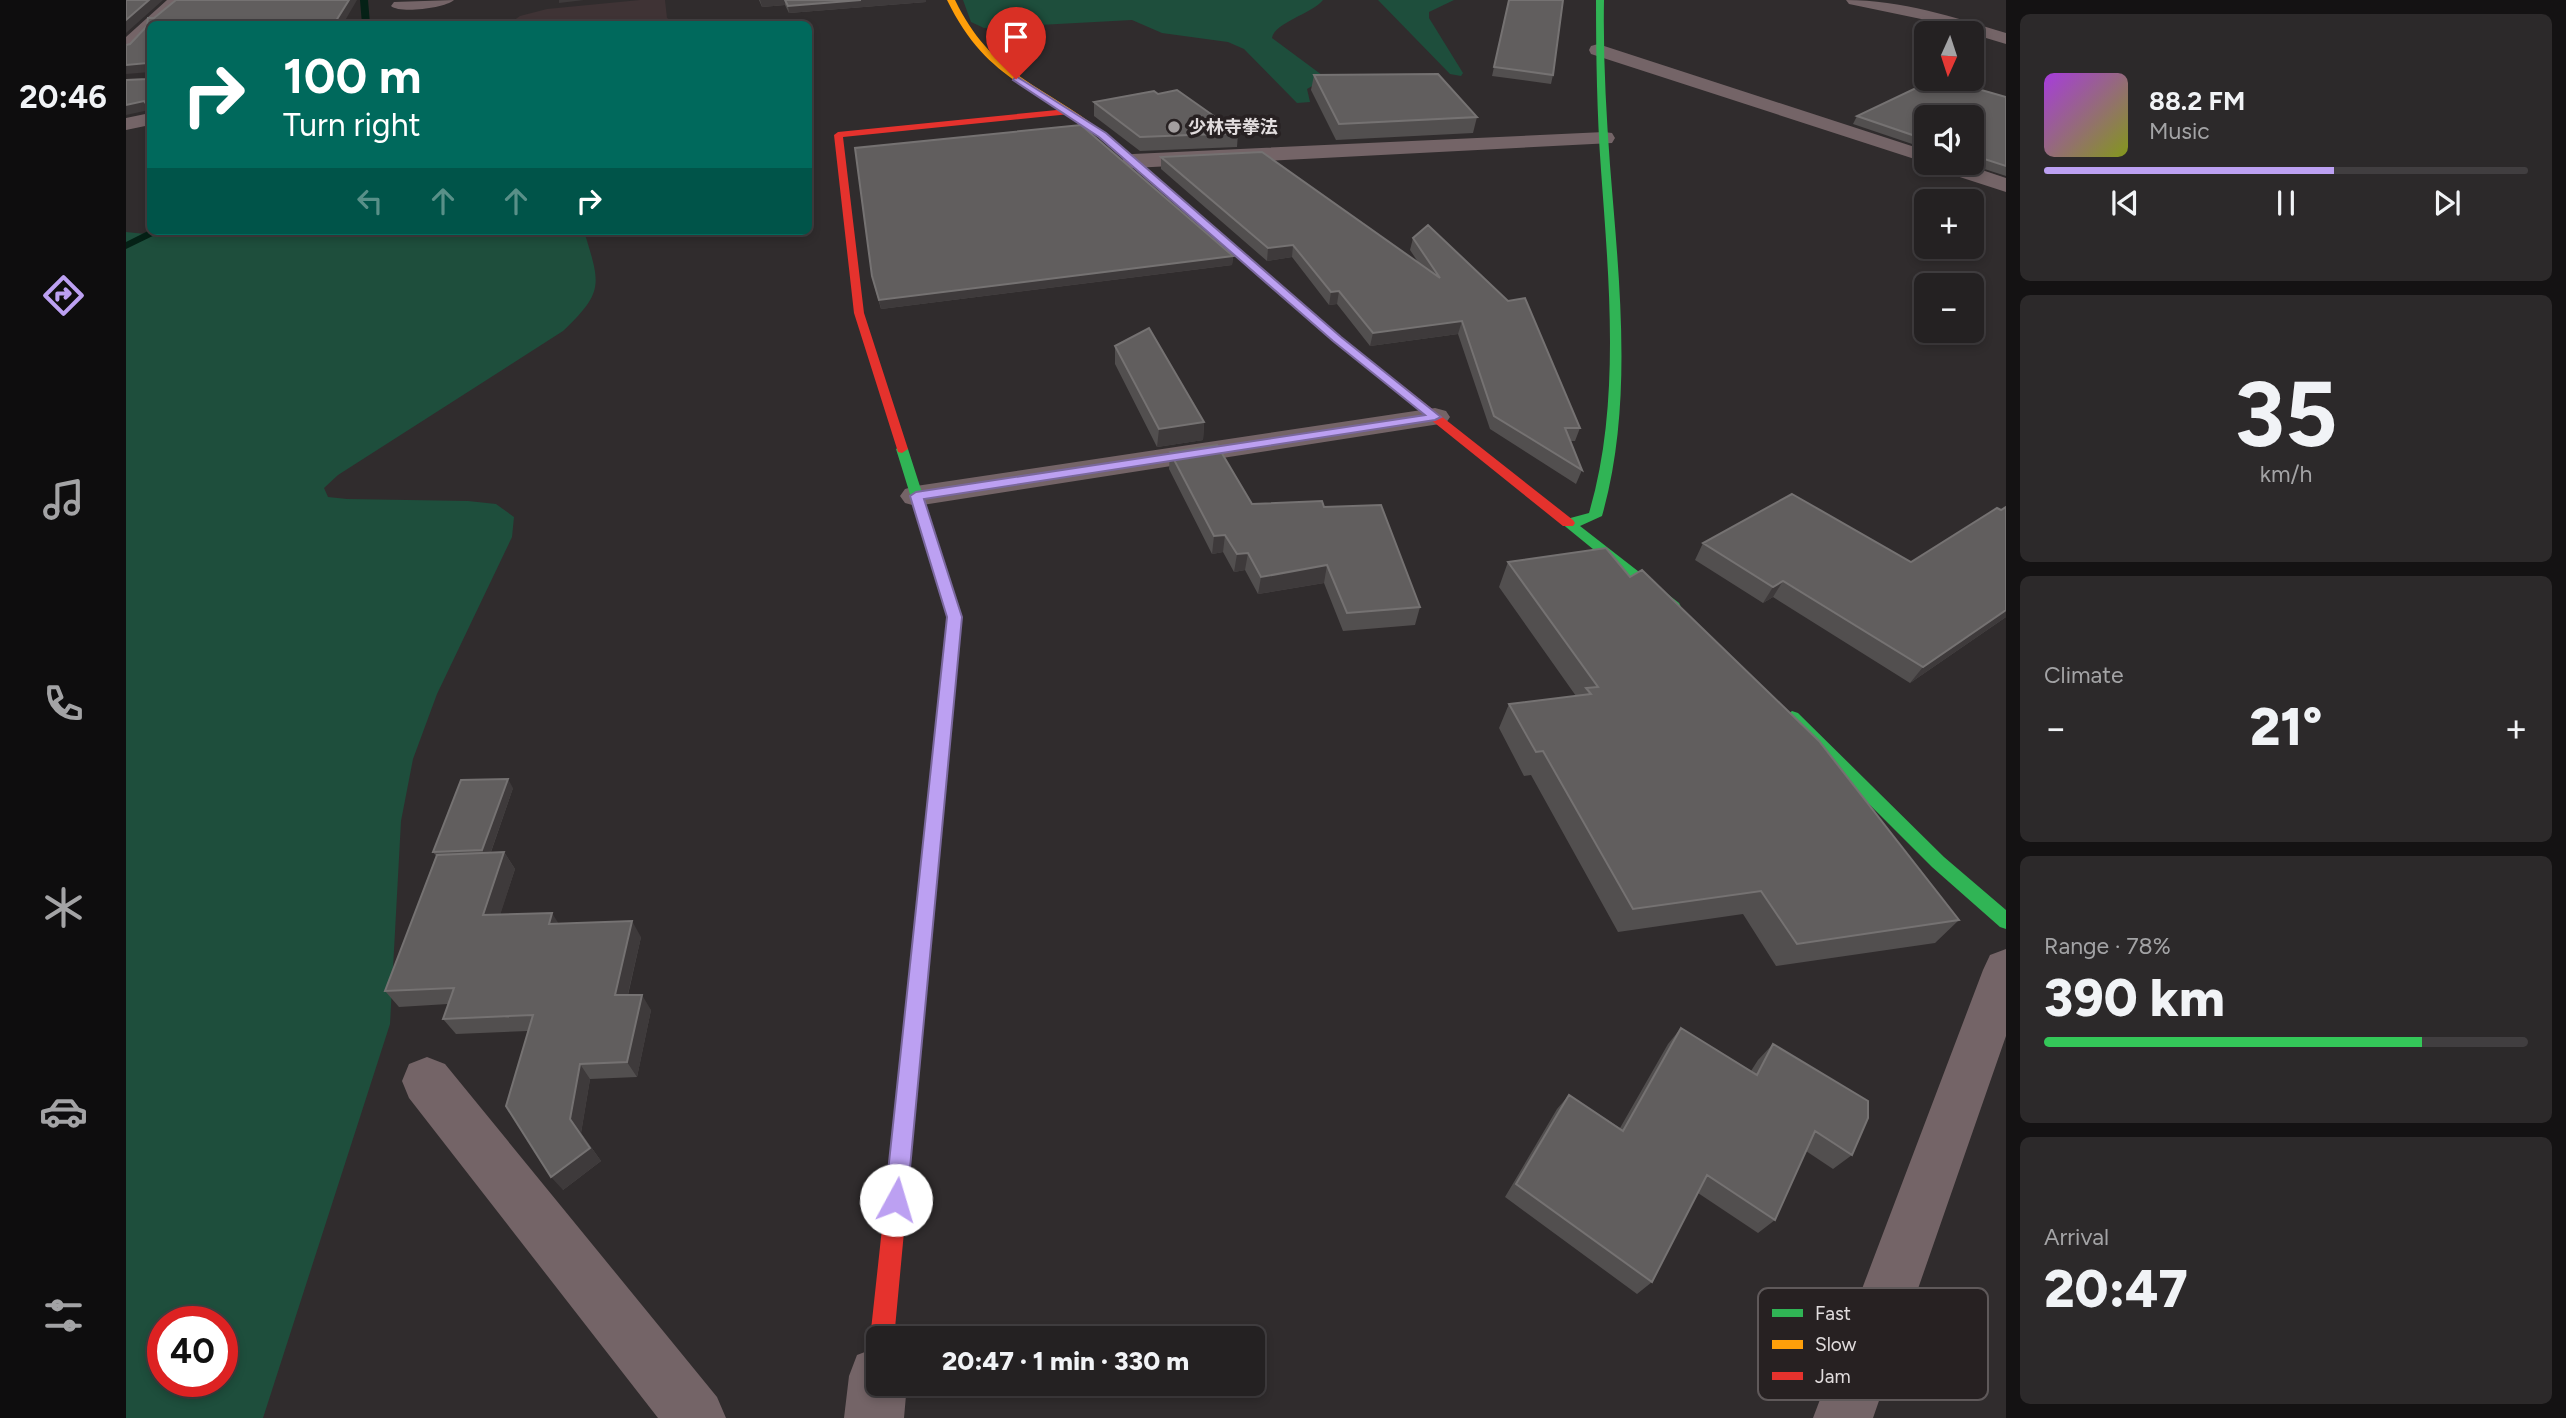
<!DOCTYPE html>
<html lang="en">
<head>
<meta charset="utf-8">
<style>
	body { margin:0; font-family:Figtree,"Noto Sans JP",sans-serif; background:#2c292a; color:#f1f3f6; height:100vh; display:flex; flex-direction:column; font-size:26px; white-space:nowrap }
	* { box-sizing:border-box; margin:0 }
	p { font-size:23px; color:#a3a3a5 }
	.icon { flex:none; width:38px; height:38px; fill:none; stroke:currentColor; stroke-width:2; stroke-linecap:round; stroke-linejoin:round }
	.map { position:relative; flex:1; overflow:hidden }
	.sheet { display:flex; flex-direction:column; gap:14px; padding:14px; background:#141213; width:560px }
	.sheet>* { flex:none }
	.guide { position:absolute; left:21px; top:21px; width:665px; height:214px; border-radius:10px; box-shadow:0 4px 10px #0003,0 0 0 2px #413e40; background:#00695c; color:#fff; overflow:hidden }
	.needle { width:46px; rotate:183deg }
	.controls { position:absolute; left:1788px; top:21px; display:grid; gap:14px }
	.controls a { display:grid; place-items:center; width:70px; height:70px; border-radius:10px; background:#242122; box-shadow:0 4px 10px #0003,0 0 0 2px #413e40; font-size:35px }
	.speed { position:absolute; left:21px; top:1306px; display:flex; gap:14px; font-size:35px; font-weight:700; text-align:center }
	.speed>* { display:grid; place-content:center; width:91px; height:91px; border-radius:50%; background:#242122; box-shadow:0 4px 10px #0003,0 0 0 2px #413e40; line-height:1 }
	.speed .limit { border:10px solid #d22; background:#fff; color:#111 }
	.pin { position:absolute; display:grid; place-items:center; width:60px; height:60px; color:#fff; margin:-72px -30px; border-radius:50% 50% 50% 0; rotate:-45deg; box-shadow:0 0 7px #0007 }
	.pin .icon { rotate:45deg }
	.me { position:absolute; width:77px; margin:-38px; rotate:6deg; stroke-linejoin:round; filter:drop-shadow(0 0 5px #0008) }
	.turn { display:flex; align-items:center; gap:24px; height:147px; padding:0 21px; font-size:32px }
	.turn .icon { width:91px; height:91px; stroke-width:2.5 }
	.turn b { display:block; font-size:49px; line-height:60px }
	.lanes { display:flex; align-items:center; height:66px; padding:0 21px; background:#0003; justify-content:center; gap:35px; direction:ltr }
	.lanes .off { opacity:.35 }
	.big { font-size:52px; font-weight:800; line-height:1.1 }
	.sheet .widget { flex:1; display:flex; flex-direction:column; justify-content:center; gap:10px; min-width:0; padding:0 24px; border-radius:10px; background:#2c292a }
	.sheet .dial { align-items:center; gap:0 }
	.dial b { font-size:91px; line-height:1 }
	.song { display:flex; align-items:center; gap:21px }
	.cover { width:84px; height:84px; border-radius:10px; background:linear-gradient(135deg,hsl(280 70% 55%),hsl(70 70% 35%)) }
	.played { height:7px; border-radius:4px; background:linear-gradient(90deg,#bca0f2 60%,#413e40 60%) }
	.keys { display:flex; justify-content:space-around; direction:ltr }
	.heat { display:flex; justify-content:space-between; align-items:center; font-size:38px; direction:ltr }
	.charge { height:10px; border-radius:5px; background:linear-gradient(90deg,#34c759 78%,#413e40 0) }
	.trip { position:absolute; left:740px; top:1326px; width:399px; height:70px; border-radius:10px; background:#242122; box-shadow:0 4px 10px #0003,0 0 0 2px #413e40; font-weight:800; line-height:70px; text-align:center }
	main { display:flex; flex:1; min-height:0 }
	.tab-bar { display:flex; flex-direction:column; width:126px; justify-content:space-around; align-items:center; background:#0e0d0e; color:#a3a3a5 }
	.tab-bar .icon { width:49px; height:49px }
	.tab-bar .current { color:#bca0f2 }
	.tab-bar b { font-size:32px; color:#f1f3f6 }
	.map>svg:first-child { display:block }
	.built { fill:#3f3335 }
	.green { fill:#1e4e3c; fill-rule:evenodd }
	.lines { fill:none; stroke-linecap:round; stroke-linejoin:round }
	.stream { fill:#052116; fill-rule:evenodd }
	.street { fill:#746467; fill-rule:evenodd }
	.fast { fill:#30b455; fill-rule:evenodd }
	.slow { fill:#ff9f0a; fill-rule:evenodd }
	.jam { fill:#e5322d; fill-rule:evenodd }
	.wall { fill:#524f4f }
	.shaded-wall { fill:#3e3a3b }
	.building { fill:#615e5e; stroke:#757272; stroke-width:2 }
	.route { fill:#bca0f2; stroke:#7a689d; stroke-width:2 }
	.poi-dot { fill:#a39e9f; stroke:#272122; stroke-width:2.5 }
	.labels { text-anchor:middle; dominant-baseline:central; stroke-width:7; stroke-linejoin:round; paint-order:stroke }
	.far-poi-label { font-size:18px; font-weight:bold; fill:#e1dcdd; stroke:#272122; text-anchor:start }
	.key { fill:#272122; stroke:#5f595a; stroke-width:2 }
	.key-label { font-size:19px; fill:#e1dcdd }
</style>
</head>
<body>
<main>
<nav class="tab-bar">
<b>20:46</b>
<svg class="icon current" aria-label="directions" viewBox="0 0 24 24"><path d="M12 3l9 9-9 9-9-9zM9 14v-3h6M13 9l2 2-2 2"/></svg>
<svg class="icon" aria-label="music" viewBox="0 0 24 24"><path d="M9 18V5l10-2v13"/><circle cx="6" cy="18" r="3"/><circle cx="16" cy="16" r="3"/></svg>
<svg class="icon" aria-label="phone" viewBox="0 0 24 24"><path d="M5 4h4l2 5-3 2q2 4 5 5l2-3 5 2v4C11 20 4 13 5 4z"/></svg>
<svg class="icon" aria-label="climate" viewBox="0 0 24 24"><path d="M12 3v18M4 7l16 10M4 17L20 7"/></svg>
<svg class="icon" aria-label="car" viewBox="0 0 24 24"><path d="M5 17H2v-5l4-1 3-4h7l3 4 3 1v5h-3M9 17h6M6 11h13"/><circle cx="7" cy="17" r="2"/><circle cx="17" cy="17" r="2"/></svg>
<svg class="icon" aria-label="filters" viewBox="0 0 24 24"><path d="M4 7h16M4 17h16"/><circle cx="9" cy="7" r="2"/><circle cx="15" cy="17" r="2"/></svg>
</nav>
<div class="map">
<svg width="1880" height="1418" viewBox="0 0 1880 1418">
	<rect width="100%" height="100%" fill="#302c2d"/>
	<path class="built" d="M514 0H539L541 18 550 24H383L394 16 421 9Z"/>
	<path class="green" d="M837 0H1197C1186 14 1149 22 1146 38L1200 78 1181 89 1184 102 1171 103 1118 49 1102 42 1036 33 1006 20 858 28 845 22Z
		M1252 0H1328L1303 12V18L1337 73 1335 76 1324 74Z
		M52 231H458C474 284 479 291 437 331L212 475 198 488 202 497 221 499 342 501 370 504 388 517 386 537 311 694 287 759 275 821 264 1024 137 1418H0V232L29 235ZM37 1321H96V1381H37Z"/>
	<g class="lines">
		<path class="stream" d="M234 0H242L244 24H236Z
			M24 230 37 231 0 249V242Z"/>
		<path class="street" d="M41 0H61L33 24H24V33L7 51 0 53V37Z
			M328 0C319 8 274 14 265 6L268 2Z
			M1720 0C1776 0 1827 17 1880 33V44L1800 20 1723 4Z
			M1472 44 1801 151V163H1835L1880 178V192L1806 168 1804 164 1465 54 1463 50 1465 46Z
			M24 113V125L0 130V118Z
			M1478 132 1486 133 1489 138 1486 143 1007 168 999 166 996 161 999 156 1007 154Z
			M1309 408 1320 411 1324 417 1320 423 790 506 779 503 774 496 779 489 790 486Z
			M1880 949V1036L1747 1418H1687L1857 970 1864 955Z
			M301 1057 319 1064 591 1397 600 1418H532L283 1098 276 1081 283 1064Z
			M752 1347V1384H781L778 1418H718L723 1376 731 1355Z"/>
		<path class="fast" d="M1470 0H1478C1477 55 1480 110 1484 165 1493 280 1508 403 1476 516L1454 526 1553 603 1555 607 1548 612 1543 611 1435 523 1437 520 1463 513C1495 405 1483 281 1475 170 1471 113 1470 57 1470 0Z
			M776 445 782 449 836 617 805 943 803 949 796 951 789 949 787 943 822 617 770 449Z
			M1666 711 1672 713 1818 857 1880 910V929L1874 927 1806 867 1660 721 1658 717Z"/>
		<path class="slow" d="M821 0H829C864 71 905 80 965 123 998 147 1029 175 1059 202V206H1053C1022 178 992 150 958 126 896 82 857 73 821 0Z"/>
		<path class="jam" d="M941 109 944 110V114L717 137 738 313 782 449 776 453 772 452 728 313 708 135 712 132Z
			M1053 202H1059L1216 338 1447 520 1449 523 1447 526H1437L1208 342 1053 206Z
			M796 935 803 937 805 943 768 1339H752V1349L748 1347 744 1339 787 943 789 937Z"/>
	</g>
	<path class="wall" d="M633 0H800V2L663 13 659 5 636 7Z
		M1383 0 1427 75 1425 84 1366 76Z
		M1188 75 1351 117 1347 133 1210 140 1185 90Z
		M1032 94 1112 133 1111 147 1014 151 968 116V102Z
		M1880 97V176L1840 163H1846V117H1801V149L1727 124 1731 116Z
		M729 148 1107 256 1106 265 755 309 748 285Z
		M1035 157 1292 262 1284 250 1287 238 1454 428 1449 441H1444L1456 470 1450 484 1364 429 1332 334 1244 346 1211 304 1203 305 1166 257 1141 261 1035 169Z
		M989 346 1078 422 1077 440 1031 447 989 364Z
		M1044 452 1126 504 1198 507 1294 607 1289 625 1217 631 1198 583 1132 594 1119 570 1108 572 1097 552 1086 554 1043 469Z
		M1880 507V617L1784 683 1647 597 1637 603 1569 560 1577 543 1785 562Z
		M1382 562 1504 577 1833 920 1809 943 1650 966 1617 914 1492 932 1405 775 1398 776 1373 728 1383 704 1450 696 1373 587Z
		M387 788 365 852H378L389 869 374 914 515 937 502 995 525 1010 511 1077 464 1079 455 1133 475 1161 437 1190 402 1031 330 1034 317 1019 322 1004 273 1007 259 991 310 856 307 852Z
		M1555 1028 1625 1071 1632 1060 1647 1044 1726 1155 1707 1169 1680 1151 1649 1220 1632 1233 1572 1193 1526 1282 1511 1294 1379 1197 1431 1109 1443 1095 1494 1128 1542 1044Z"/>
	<path class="shaded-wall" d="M23 0H37L0 33V20Z
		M223 0H231L217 24H208Z
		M433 0H458L433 3Z
		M634 0H659V5L636 7Z
		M735 0H800V2L663 13 662 6Z
		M21 63 24 72 0 74V65Z
		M18 101 23 110 0 115V105Z
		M1167 245 1166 257 1141 261 1142 248Z
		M1107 256 1106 265 755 309 753 300Z
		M1213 291 1211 304 1203 305 1205 292Z
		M1336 321 1332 334 1244 346 1247 333Z
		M1078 422 1077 440 1031 447 1033 429Z
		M1099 535 1097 552 1086 554 1088 536Z
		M1122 553 1119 570 1108 572 1111 554Z
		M1201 565 1198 583 1132 594 1135 577Z
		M1657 581 1647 597 1637 603 1647 587Z
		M1880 610V617L1784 683 1797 667Z
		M382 779 387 788 362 860 356 850Z
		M378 852 389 869 369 931 357 915Z
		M426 913 436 929 423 924Z
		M506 921 515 937 498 1011 489 995Z
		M516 995 525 1010 511 1077 501 1062Z
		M454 1064 464 1079 455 1133 475 1161 437 1190 425 1177 444 1119Z"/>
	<path class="building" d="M0 0H23L0 20Z
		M50 0H223L208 24H24V104L21 105 18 101 0 105V80L21 79V63L0 65V45L4 44 21 26 22 18H28Z
		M659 0H735L662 6Z
		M1383 0H1437L1427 75 1368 67Z
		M1312 74 1351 117 1213 124 1188 75Z
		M1809 79H1817L1880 97V166L1846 155V117H1801V140L1731 116Z
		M1051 90 1112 133 1014 137 968 102 1028 91 1032 94Z
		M955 125 1107 256 753 300 746 276 729 148Z
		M1136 152 1314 278 1287 238 1302 225 1382 301 1399 298 1454 428H1439L1456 470 1368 416 1336 321 1247 333 1213 291 1205 292 1167 245 1142 248 1035 157Z
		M1023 328 1078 422 1033 429 989 346Z
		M1091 445 1126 504 1196 501 1198 507 1255 505 1294 607 1221 613 1201 565 1135 577 1122 553 1111 554 1099 535 1088 536 1044 452Z
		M1666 494 1785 562 1871 508 1875 510 1880 507V610L1797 667 1657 581 1647 587 1577 543Z
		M1480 548 1504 577 1516 570 1693 741 1833 920 1671 944 1635 891 1507 909 1417 751 1410 752 1383 704 1465 694 1460 688 1472 687 1382 562Z
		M382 779 356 850 307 852 335 780Z
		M378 852 357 915 426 913 423 924 506 921 489 995H516L501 1062 454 1064 444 1119 464 1148 425 1177 380 1106 407 1015 317 1019 328 988 259 991 311 855Z
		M1555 1028 1631 1075 1647 1044 1742 1101V1118L1726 1155 1689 1131 1649 1220 1581 1175 1526 1282 1390 1184 1443 1095 1497 1131Z"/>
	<path class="route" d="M890 76 980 133 1215 337 1315 417 1309 420 798 499 836 617 781 1200 778 1208 770 1211 762 1208 759 1200 821 617 784 496 790 492 1299 415 1207 341 973 137 887 80Z"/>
	<circle class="poi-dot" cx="1048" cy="127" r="7"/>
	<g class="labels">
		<g class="far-poi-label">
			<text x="1062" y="127">少林寺拳法</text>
		</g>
	</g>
	<rect x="1632" y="1288" width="230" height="112" rx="10" class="key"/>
	<rect x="1646" y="1309" width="31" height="8" fill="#30b455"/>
	<rect x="1646" y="1340" width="31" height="9" fill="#ff9f0a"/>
	<rect x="1646" y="1372" width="31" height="8" fill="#e5322d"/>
	<g class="key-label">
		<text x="1689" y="1320">Fast</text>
		<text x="1689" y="1351">Slow</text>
		<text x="1689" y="1383">Jam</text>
	</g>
</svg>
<div class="controls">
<a><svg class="needle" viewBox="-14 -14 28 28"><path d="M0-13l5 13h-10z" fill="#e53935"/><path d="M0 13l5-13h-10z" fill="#a3a3a5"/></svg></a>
<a><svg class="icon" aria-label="sound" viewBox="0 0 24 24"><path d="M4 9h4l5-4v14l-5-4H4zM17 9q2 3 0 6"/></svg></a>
<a>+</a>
<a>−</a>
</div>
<div class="speed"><div class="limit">40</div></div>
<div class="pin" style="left:890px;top:79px;background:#d93025"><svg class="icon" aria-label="arrive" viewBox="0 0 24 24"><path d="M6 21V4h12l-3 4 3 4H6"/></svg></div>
<svg class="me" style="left:770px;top:1200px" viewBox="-20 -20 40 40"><circle r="19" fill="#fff"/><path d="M0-13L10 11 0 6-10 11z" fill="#bca0f2"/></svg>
<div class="trip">20:47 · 1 min · 330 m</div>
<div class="guide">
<div class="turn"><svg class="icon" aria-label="right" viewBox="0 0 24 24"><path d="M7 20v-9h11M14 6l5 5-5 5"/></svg><div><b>100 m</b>Turn right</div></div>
<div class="lanes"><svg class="icon off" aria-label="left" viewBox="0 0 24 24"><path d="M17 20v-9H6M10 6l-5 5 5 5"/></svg><svg class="icon off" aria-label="ahead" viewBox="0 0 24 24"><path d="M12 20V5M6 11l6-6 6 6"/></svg><svg class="icon off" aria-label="ahead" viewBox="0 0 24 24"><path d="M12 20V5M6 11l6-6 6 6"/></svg><svg class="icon" aria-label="right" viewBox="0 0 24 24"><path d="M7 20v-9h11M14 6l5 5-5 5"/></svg></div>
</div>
</div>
<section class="sheet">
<div class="widget">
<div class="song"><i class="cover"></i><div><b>88.2 FM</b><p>Music</p></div></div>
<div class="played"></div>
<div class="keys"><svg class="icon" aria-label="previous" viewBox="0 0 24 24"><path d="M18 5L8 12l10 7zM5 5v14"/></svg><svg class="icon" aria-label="pause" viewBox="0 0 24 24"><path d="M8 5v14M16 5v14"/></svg><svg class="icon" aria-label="next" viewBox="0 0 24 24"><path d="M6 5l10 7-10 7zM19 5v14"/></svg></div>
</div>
<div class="widget dial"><b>35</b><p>km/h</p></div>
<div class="widget"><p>Climate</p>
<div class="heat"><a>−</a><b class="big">21°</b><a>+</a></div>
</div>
<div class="widget"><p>Range · 78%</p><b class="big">390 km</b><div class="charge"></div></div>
<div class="widget"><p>Arrival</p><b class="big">20:47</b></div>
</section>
</main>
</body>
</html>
